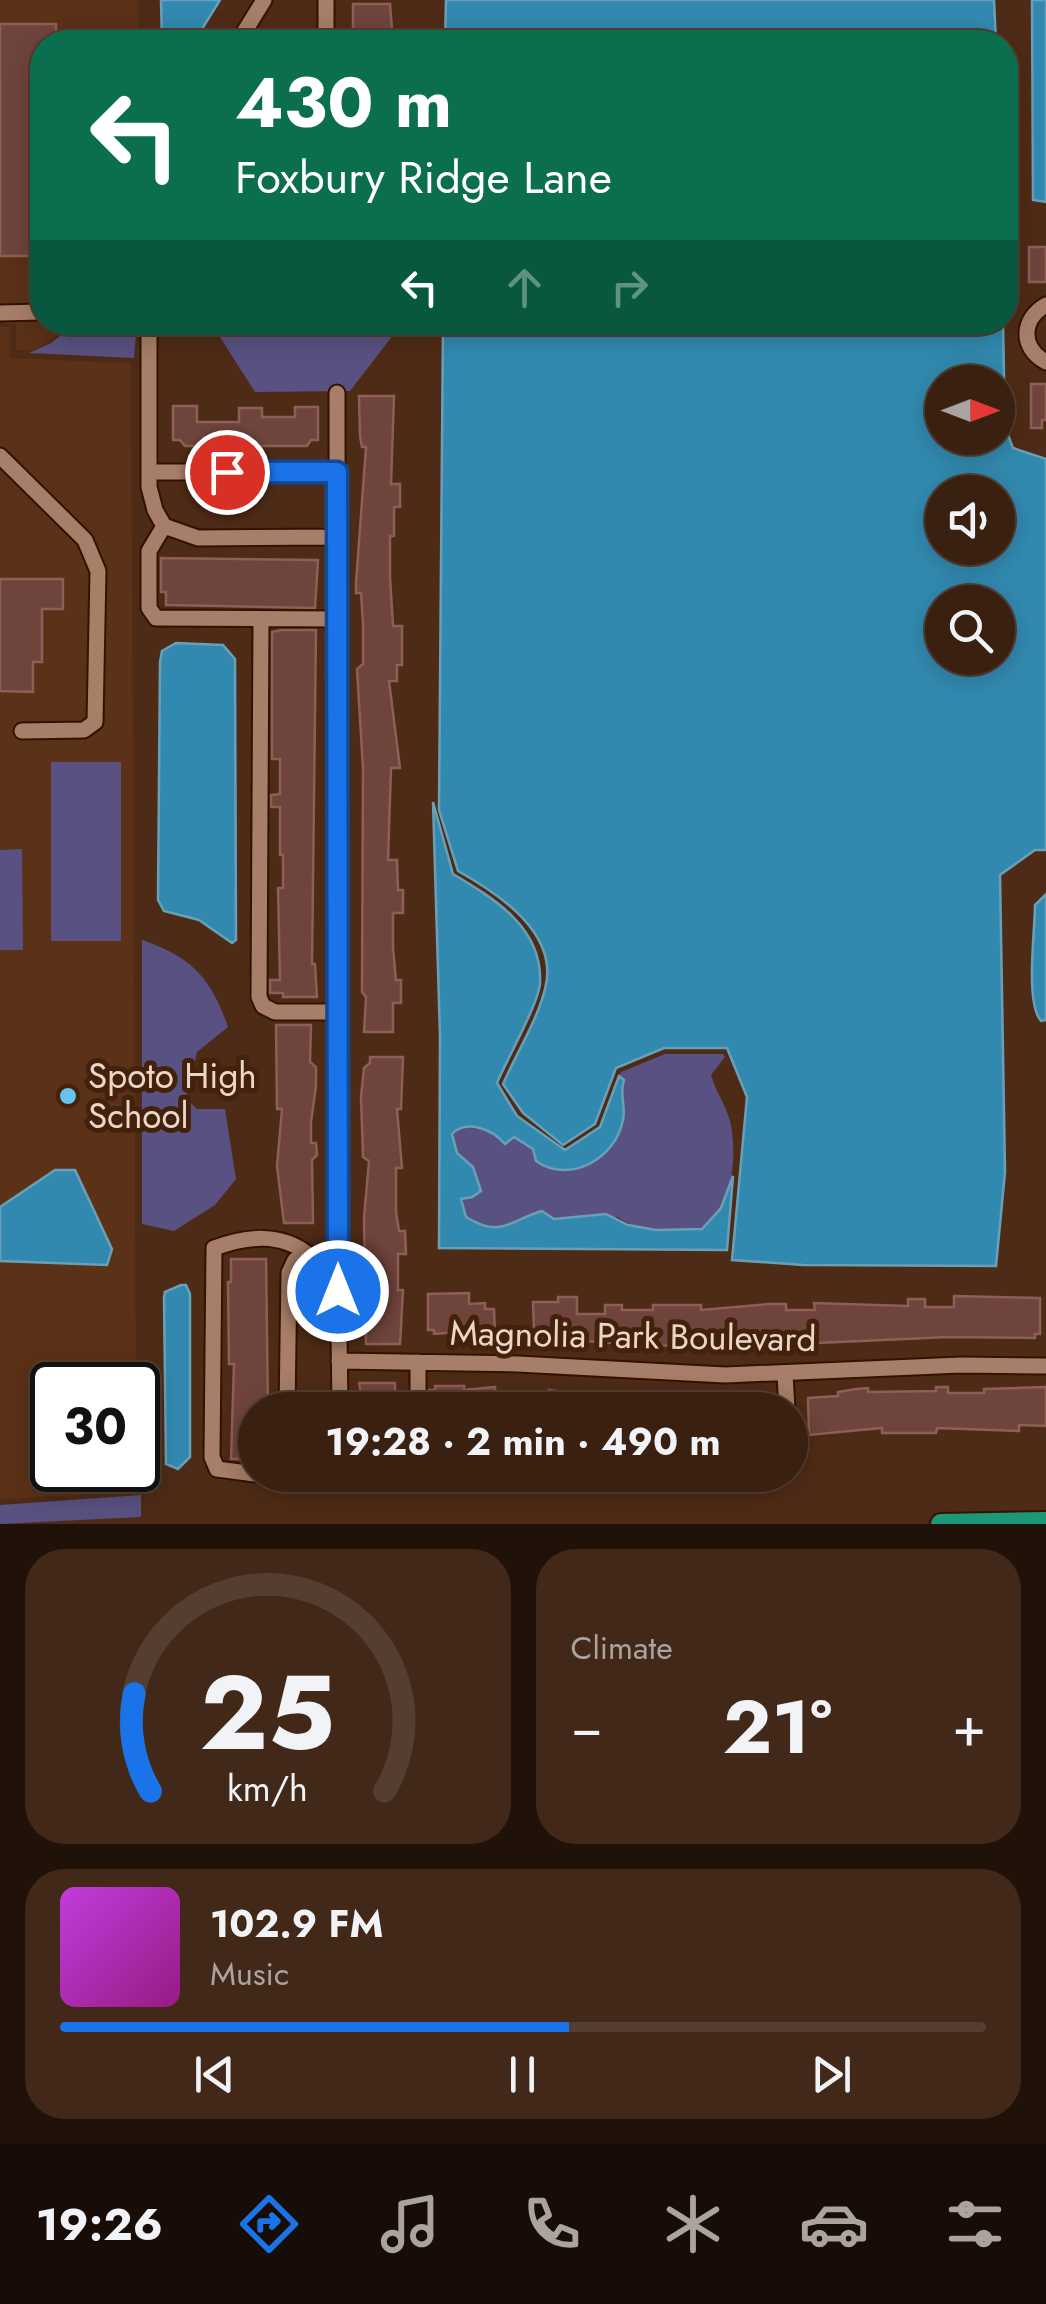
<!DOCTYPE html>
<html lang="en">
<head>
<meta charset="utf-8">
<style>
	body { margin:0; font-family:Jost,sans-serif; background:#412819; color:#f1f3f6; height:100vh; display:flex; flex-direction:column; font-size:38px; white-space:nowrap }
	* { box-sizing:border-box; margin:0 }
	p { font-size:32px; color:#aba39f }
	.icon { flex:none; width:55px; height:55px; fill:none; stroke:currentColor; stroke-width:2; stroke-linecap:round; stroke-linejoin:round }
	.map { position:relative; height:1524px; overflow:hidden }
	.drawer { display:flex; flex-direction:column; gap:25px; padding:25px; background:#201209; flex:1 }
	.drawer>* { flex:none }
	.guide { position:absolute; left:30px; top:30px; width:988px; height:305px; border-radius:40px; box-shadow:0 5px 25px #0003,0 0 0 2px #543e30; background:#0b6e4f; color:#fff; overflow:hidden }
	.needle { width:65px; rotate:90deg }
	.fabs { position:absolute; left:925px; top:365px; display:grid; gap:20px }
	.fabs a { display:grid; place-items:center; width:90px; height:90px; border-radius:50%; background:#3a2010; box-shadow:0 5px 25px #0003,0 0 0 2px #543e30; font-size:50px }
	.speed { position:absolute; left:30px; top:1362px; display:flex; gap:20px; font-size:50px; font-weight:700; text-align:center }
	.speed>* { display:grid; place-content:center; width:130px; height:130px; border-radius:50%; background:#3a2010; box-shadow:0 5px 25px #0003,0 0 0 2px #543e30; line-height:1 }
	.speed .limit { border:5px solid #111; border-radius:15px; background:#fff; color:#111 }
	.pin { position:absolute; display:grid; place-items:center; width:85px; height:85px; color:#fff; margin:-42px; border:5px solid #fff; border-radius:50%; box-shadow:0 2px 10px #0007 }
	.me { position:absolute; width:110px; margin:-55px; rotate:0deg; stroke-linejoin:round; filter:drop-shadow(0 0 8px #0008) }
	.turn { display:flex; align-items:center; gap:35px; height:210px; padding:0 40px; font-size:45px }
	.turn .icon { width:130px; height:130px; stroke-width:2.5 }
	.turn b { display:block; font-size:70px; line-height:85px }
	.lanes { display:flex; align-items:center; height:95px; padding:0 40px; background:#0003; justify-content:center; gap:50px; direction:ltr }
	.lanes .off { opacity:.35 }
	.big { font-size:75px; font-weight:700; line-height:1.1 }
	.drawer .card { flex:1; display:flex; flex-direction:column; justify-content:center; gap:15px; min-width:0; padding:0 35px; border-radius:40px; background:#412819 }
	.drawer .dial { align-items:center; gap:0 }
	.dial svg { height:260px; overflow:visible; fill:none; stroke:#543e30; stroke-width:7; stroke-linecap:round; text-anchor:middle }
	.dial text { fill:#f1f3f6; stroke:none }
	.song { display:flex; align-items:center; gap:30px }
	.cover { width:120px; height:120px; border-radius:15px; background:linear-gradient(135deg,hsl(290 70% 55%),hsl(310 70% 35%)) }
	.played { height:10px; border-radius:5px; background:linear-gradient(90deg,#1a73e8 55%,#543e30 55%) }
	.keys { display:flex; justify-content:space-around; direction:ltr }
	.heat { display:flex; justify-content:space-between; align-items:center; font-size:55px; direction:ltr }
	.drawer .tiles { flex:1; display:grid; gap:25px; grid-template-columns:1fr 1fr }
	.card:last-child { grid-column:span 2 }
	.trip { position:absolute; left:238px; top:1392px; width:570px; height:100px; border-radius:50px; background:#3a2010; box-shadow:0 5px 25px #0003,0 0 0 2px #543e30; font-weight:700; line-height:100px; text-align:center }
	.menu { display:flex; height:160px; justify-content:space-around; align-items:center; background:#170d06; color:#aba39f }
	.menu .icon { width:70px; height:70px }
	.menu .current { color:#1a73e8 }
	.menu b { font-size:45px; color:#f1f3f6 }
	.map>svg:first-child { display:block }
	.built { fill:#5b3117 }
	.green { fill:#595181 }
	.water { fill:#3289af; stroke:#6aa0b7; stroke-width:2.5; fill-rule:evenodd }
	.building { fill:#6f443c; stroke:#8d5f56; stroke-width:2.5 }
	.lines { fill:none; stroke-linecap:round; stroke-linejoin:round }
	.minor-casing { stroke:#331200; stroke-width:19 }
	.highway-casing { stroke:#331200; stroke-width:24 }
	.minor { stroke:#a77e67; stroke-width:15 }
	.highway { stroke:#1c9879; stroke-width:20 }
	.route-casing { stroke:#114b97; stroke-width:25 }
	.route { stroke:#1a73e8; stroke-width:18 }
	.poi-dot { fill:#67c4f0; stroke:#43210b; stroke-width:4 }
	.labels { text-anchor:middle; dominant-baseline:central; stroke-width:10; stroke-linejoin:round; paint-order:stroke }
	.poi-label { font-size:35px; fill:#ecd5c9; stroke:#43210b; text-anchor:start }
	.street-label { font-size:35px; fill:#ecd5c9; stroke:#43210b }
</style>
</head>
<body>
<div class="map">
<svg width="1046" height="1524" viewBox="0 0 1046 1524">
	<rect width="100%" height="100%" fill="#4e2b16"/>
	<path class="built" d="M0 0H138V42H42V322L76 323 35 350H16V325L0 321Z
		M0 327H10V358L131 363 136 1385H52V1470H136V1492L0 1499Z"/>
	<path class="green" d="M76 323H137L134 358 29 353 51 343Z
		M211 323H394V334L350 391 255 392Z
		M51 762H121V941H51Z
		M22 849 23 950H0V850Z
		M142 940C192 957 211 978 228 1027L197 1052 186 1098 197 1109H225L236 1179 215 1205 174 1231 142 1224Z
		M665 1054H723L725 1057 711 1075C715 1090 725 1103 729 1118 738 1144 735 1219 700 1229 694 1231 684 1229 677 1230 656 1230 635 1230 618 1217L554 1219 542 1211C510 1220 502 1239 466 1217L461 1198 473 1176V1167L457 1154 452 1133C466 1119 519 1137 533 1149L536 1161 599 1158C610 1145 623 1132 623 1114 623 1101 620 1093 624 1080L619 1076 621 1072Z
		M141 1495V1517L0 1524V1505Z"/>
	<path class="water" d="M161 0H220L194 42H162Z
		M446 0H994L996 42H445Z
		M1032 0H1046V202L1033 200Z
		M443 323H1003L1005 427 1013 448 1046 459V850H1035L1000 875 1005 1172 996 1266 803 1265 732 1260 747 1097 727 1048H664L616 1068 595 1124 563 1145 523 1113 503 1084C516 1054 537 1021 545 989 560 934 499 894 458 871L439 810ZM998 382V438H942V382ZM998 492V548H942V492ZM998 602V658H942V602Z
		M176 643 223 645 235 659 236 940 232 943 199 920 164 911 158 900 160 662 162 651Z
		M433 802 453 874C495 899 543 928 540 983 539 1003 506 1061 497 1083L517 1116 565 1150 600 1127 619 1076 624 1080C619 1094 626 1105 623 1120 616 1158 570 1185 536 1161L533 1149 514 1137 505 1144C492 1129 466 1119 452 1134L457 1153 473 1167 481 1191 472 1197 461 1199 466 1217C502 1239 510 1220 542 1211L554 1219 606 1214 628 1225 656 1230 702 1229 721 1208 733 1176 727 1250 439 1248 440 1036Z
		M1046 894V1020L1041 1021C1025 1002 1035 932 1035 905Z
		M55 1170H75L112 1249 107 1265 0 1261V1207Z
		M181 1285H186L190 1294V1457L178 1469 166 1464 164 1297 165 1292Z"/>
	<path class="building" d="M353 4H390L393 42H353Z
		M0 24H56V42H42V256H0Z
		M1029 247H1046V282H1029Z
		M1031 384H1046V420H1042V428H1031Z
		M359 396H394L391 484H400V507H394V536H390V577L393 626H402V665H397V681H389L400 768H391L388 860H397L398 890H403V913H393V948L396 980H401V1003H393V1032H364L366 997 362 992 363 768 357 669 363 664V623L361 593H356V583L366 447H362L360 436Z
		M173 406H197V422H239V408H262V417H295V407H318V440H311L307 446H185L180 440H173Z
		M161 558 318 560 315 608 166 605V592H161Z
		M0 579H63V609H42V662H33V692L0 691Z
		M281 630H316L312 964H315L317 997H283V993H270V980H280L278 888H283V855H280V807H271V795L280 794V759H272V632Z
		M276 1025H311L310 1062 316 1067V1086L311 1122V1143H316L317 1155 312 1160 313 1223H284L277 1166 282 1109H277Z
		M370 1057H403L401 1109H397L402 1168H396V1212L399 1231H405L406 1254H398V1290H403L400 1344H366L364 1218 369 1161 363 1157 361 1097 364 1068 370 1063Z
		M231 1259H266L268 1410H255V1459H231L234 1364H229L228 1282H231Z
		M469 1293V1304L485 1303V1309H494L495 1335 483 1336V1330L434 1334V1330H428V1294Z
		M954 1296 1040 1298V1334H1035V1338L949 1337 728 1347V1343L653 1346 558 1339 538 1337V1330H534L533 1302H558V1297H577V1314H605V1305H622V1310H653V1305H701V1310L769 1304H786V1310H815L814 1303 908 1306V1299H925V1307H954Z
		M359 1383H395V1396H388V1410H364Z
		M435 1386H464V1390L495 1387V1410H429V1390H435Z
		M936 1387H948V1393H984V1389L1046 1387V1426L1019 1425V1431L937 1428 936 1433H882V1428L809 1435 808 1398 838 1396V1392L856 1389 868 1388V1392L936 1391Z
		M549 1390 638 1401 644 1395 706 1401V1410H542L543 1394H549Z"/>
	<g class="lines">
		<defs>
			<path id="minor" d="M326 0V42
				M238 42 264 0
				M1046 305C1021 319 1020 348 1046 362
				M0 313 42 312
				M149 322V487L155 510 164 526 198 538 337 537
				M337 393 338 1255
				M0 456 85 540 98 571 95 722 84 730 22 731
				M149 472H337
				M164 526 149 551V608L156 618 337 619
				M261 619 259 997 263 1006 275 1012H338
				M339 1361 518 1364 725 1375 961 1365 1046 1366
				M785 1374 787 1410
				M287 1410 289 1273 295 1260 309 1255H338L340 1410
				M418 1410V1362
				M255 1474 217 1469 212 1457 214 1248C247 1236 281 1232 309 1255"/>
			<path id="highway" d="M941 1524 1046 1522"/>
		</defs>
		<use href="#minor" class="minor-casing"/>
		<use href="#highway" class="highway-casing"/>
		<use href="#minor" class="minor"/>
		<use href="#highway" class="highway"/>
	</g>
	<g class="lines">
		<defs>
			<path id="route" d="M227 472H337L338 1291"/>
		</defs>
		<use href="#route" class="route-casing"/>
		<use href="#route" class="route"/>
	</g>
	<circle class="poi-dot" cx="68" cy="1096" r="10"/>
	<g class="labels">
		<g class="poi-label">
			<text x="88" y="1076">Spoto High<tspan x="88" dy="40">School</tspan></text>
		</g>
		<g class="street-label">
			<text transform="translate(633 1336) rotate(1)">Magnolia Park Boulevard</text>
		</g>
	</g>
</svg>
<div class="fabs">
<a><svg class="needle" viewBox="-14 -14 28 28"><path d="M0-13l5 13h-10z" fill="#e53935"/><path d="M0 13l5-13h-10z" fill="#aba39f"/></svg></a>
<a><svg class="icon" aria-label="sound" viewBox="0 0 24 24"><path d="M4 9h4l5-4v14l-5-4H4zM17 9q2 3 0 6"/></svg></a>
<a><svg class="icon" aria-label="search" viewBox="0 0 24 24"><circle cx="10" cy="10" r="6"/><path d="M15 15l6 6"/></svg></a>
</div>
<div class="speed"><div class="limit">30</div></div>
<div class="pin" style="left:227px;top:472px;background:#d93025"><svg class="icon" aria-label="arrive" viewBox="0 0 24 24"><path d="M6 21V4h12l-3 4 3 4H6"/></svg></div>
<svg class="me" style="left:338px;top:1291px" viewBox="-20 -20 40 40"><circle r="17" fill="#1a73e8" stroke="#fff" stroke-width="3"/><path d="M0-11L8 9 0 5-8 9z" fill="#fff"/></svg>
<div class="trip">19:28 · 2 min · 490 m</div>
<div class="guide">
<div class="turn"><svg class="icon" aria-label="left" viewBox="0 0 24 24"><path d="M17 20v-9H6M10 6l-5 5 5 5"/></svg><div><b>430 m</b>Foxbury Ridge Lane</div></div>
<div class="lanes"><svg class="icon" aria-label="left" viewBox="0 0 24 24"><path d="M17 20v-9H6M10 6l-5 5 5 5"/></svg><svg class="icon off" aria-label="ahead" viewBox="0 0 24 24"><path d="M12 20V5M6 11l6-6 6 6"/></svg><svg class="icon off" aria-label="right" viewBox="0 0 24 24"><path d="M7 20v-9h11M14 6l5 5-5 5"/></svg></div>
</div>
</div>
<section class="drawer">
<div class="tiles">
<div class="card dial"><svg viewBox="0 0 100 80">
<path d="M14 69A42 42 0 1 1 86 69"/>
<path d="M14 69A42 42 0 0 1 9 39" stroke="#1a73e8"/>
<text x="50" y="56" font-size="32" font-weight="700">25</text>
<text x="50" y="72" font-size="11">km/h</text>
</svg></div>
<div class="card"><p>Climate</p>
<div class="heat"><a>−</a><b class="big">21°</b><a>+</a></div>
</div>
<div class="card">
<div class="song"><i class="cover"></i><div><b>102.9 FM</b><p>Music</p></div></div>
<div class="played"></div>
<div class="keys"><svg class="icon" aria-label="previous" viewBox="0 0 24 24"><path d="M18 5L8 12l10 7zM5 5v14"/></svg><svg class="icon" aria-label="pause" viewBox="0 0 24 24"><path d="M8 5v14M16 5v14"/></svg><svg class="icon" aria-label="next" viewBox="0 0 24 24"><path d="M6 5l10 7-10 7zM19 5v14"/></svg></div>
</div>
</div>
</section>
<nav class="menu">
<b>19:26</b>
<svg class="icon current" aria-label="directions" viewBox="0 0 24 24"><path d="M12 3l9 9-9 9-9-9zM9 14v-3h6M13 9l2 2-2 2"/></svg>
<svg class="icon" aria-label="music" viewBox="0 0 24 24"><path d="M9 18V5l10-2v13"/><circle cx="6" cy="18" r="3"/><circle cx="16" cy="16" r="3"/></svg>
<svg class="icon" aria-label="phone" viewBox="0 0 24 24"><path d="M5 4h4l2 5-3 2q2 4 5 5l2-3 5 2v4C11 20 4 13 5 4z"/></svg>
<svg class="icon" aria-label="climate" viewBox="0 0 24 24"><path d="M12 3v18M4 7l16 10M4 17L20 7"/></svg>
<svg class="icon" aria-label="car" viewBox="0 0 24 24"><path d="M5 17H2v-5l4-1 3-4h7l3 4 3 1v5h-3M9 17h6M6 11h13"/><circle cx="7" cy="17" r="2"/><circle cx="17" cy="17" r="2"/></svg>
<svg class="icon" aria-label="filters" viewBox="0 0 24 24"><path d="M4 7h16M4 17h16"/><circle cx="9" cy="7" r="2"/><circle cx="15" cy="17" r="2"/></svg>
</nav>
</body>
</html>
